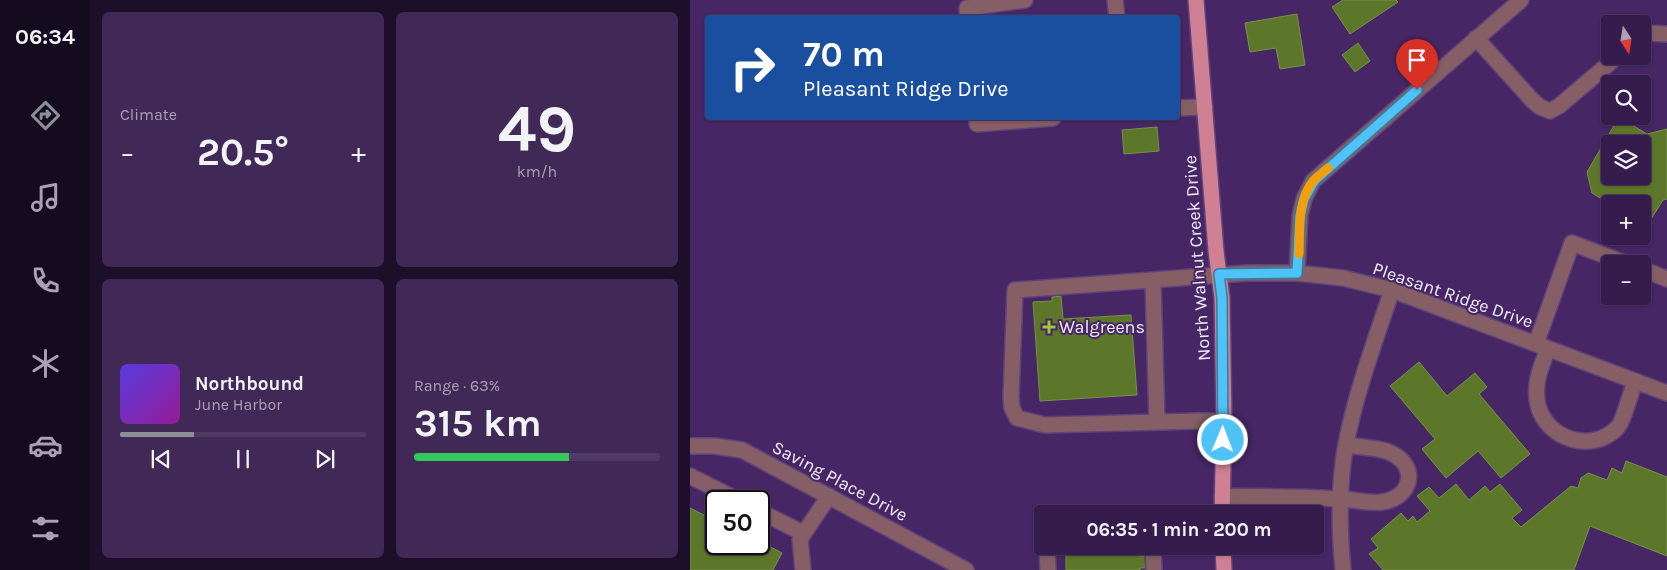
<!DOCTYPE html>
<html lang="en">
<head>
<meta charset="utf-8">
<style>
	body { margin:0; font-family:Karla,sans-serif; background:#402956; color:#f1f3f6; height:100vh; display:flex; flex-direction:column; font-size:19px; white-space:nowrap }
	* { box-sizing:border-box; margin:0 }
	p { font-size:16px; color:#aaa1b5 }
	.icon { flex:none; width:28px; height:28px; fill:none; stroke:currentColor; stroke-width:2; stroke-linecap:round; stroke-linejoin:round }
	.map { position:relative; flex:1; overflow:hidden }
	.panel { display:flex; flex-direction:column; gap:12px; padding:12px; background:#1d0f2a; width:600px }
	.panel>* { flex:none }
	.guide { position:absolute; left:15px; top:15px; width:475px; height:105px; border-radius:5px; box-shadow:0 1px 4px #0004,0 0 0 1px #4f3a64; background:#1a4fa0; color:#fff; overflow:hidden }
	.needle { width:32px; rotate:168deg }
	.buttons { position:absolute; left:911px; top:15px; display:grid; gap:10px }
	.buttons a { display:grid; place-items:center; width:50px; height:50px; border-radius:5px; background:#351c4c; box-shadow:0 1px 4px #0004,0 0 0 1px #4f3a64; font-size:25px }
	.speed { position:absolute; left:15px; top:490px; display:flex; gap:10px; font-size:25px; font-weight:700; text-align:center }
	.speed>* { display:grid; place-content:center; width:65px; height:65px; border-radius:50%; background:#351c4c; box-shadow:0 1px 4px #0004,0 0 0 1px #4f3a64; line-height:1 }
	.speed .limit { border:2px solid #111; border-radius:8px; background:#fff; color:#111 }
	.pin { position:absolute; display:grid; place-items:center; width:42px; height:42px; color:#fff; margin:-51px -21px; border-radius:50% 50% 50% 0; rotate:-45deg; box-shadow:0 0 5px #0007 }
	.pin .icon { rotate:45deg }
	.me { position:absolute; width:55px; margin:-28px; rotate:1deg; stroke-linejoin:round; filter:drop-shadow(0 0 4px #0008) }
	.turn { display:flex; align-items:center; gap:18px; height:105px; padding:0 15px; font-size:22px }
	.turn .icon { width:65px; height:65px; stroke-width:2.5 }
	.turn b { display:block; font-size:35px; line-height:42px }
	.big { font-size:38px; font-weight:700; line-height:1.1 }
	.panel .tile { flex:1; display:flex; flex-direction:column; justify-content:center; gap:8px; min-width:0; padding:0 18px; border-radius:8px; background:#402956 }
	.panel .dial { align-items:center; gap:0 }
	.dial b { font-size:65px; line-height:1 }
	.song { display:flex; align-items:center; gap:15px }
	.cover { width:60px; height:60px; border-radius:8px; background:linear-gradient(135deg,hsl(250 70% 55%),hsl(300 70% 35%)) }
	.played { height:5px; border-radius:2px; background:linear-gradient(90deg,#8c9099 30%,#4f3a64 30%) }
	.keys { display:flex; justify-content:space-around; direction:ltr }
	.heat { display:flex; justify-content:space-between; align-items:center; font-size:28px; direction:ltr }
	.charge { height:8px; border-radius:4px; background:linear-gradient(90deg,#34c759 63%,#4f3a64 0) }
	.panel .tiles { flex:1; display:grid; gap:12px; grid-template-columns:repeat(2,1fr) }
	.trip { position:absolute; left:344px; top:505px; width:290px; height:50px; border-radius:5px; background:#351c4c; box-shadow:0 1px 4px #0004,0 0 0 1px #4f3a64; font-weight:700; line-height:50px; text-align:center }
	main { display:flex; flex:1; min-height:0 }
	.menu { display:flex; flex-direction:column; width:90px; justify-content:space-around; align-items:center; background:#150b1e; color:#aaa1b5 }
	.menu .icon { width:35px; height:35px }
	.menu .current { color:#8c9099 }
	.menu b { font-size:22px; color:#f1f3f6 }
	.map>svg:first-child { display:block }
	.building { fill:#5d772a; stroke:#779246; fill-rule:evenodd }
	.lines { fill:none; stroke-linecap:round; stroke-linejoin:round }
	.minor-casing { stroke:#5f427a; stroke-width:18 }
	.major-casing { stroke:#5f427a; stroke-width:18 }
	.minor { stroke:#865e66; stroke-width:15 }
	.major { stroke:#cf8092; stroke-width:15 }
	.route-casing { stroke:#337fa1; stroke-width:12 }
	.route { stroke:#4fc3f7; stroke-width:9 }
	.slow { stroke:#f59e0b; stroke-width:9 }
	.poi-dot { fill:#9cca32; stroke:#472665; stroke-width:2 }
	.labels { text-anchor:middle; dominant-baseline:central; stroke-width:4; stroke-linejoin:round; paint-order:stroke }
	.street-label { font-size:18px; fill:#f4edfc; stroke:#472665 }
	.poi-label { font-size:18px; fill:#f4edfc; stroke:#472665; text-anchor:start }
</style>
</head>
<body>
<main>
<nav class="menu">
<b>06:34</b>
<svg class="icon current" aria-label="directions" viewBox="0 0 24 24"><path d="M12 3l9 9-9 9-9-9zM9 14v-3h6M13 9l2 2-2 2"/></svg>
<svg class="icon" aria-label="music" viewBox="0 0 24 24"><path d="M9 18V5l10-2v13"/><circle cx="6" cy="18" r="3"/><circle cx="16" cy="16" r="3"/></svg>
<svg class="icon" aria-label="phone" viewBox="0 0 24 24"><path d="M5 4h4l2 5-3 2q2 4 5 5l2-3 5 2v4C11 20 4 13 5 4z"/></svg>
<svg class="icon" aria-label="climate" viewBox="0 0 24 24"><path d="M12 3v18M4 7l16 10M4 17L20 7"/></svg>
<svg class="icon" aria-label="car" viewBox="0 0 24 24"><path d="M5 17H2v-5l4-1 3-4h7l3 4 3 1v5h-3M9 17h6M6 11h13"/><circle cx="7" cy="17" r="2"/><circle cx="17" cy="17" r="2"/></svg>
<svg class="icon" aria-label="filters" viewBox="0 0 24 24"><path d="M4 7h16M4 17h16"/><circle cx="9" cy="7" r="2"/><circle cx="15" cy="17" r="2"/></svg>
</nav>
<section class="panel">
<div class="tiles">
<div class="tile"><p>Climate</p>
<div class="heat"><a>−</a><b class="big">20.5°</b><a>+</a></div>
</div>
<div class="tile dial"><b>49</b><p>km/h</p></div>
<div class="tile">
<div class="song"><i class="cover"></i><div><b>Northbound</b><p>June Harbor</p></div></div>
<div class="played"></div>
<div class="keys"><svg class="icon" aria-label="previous" viewBox="0 0 24 24"><path d="M18 5L8 12l10 7zM5 5v14"/></svg><svg class="icon" aria-label="pause" viewBox="0 0 24 24"><path d="M8 5v14M16 5v14"/></svg><svg class="icon" aria-label="next" viewBox="0 0 24 24"><path d="M6 5l10 7-10 7zM19 5v14"/></svg></div>
</div>
<div class="tile"><p>Range · 63%</p><b class="big">315 km</b><div class="charge"></div></div>
</div>
</section>
<div class="map">
<svg width="977" height="570" viewBox="0 0 977 570">
	<rect width="100%" height="100%" fill="#472665"/>
	<path class="building" d="M653 0H706L708 2 660 34 642 7Z
		M607 14 615 65 590 69 586 48 560 52 555 23Z
		M668 43 680 61 665 72 652 55Z
		M929 117 957 134 977 129V199L973 200 956 227 952 224V204H920L902 193 897 172ZM920 144H952V176H920Z
		M467 127 469 151 434 154 432 130Z
		M371 296 373 319 441 315 447 395 350 401 343 302 362 301V297Z
		M729 362 757 396 785 373 797 387 789 394 840 454 811 478 788 451 756 478 732 449 745 439 700 386Z
		M936 461 977 477V556L900 526 884 570H693L679 554 688 548 681 539 711 513 718 521 723 516 727 522 740 511 727 496 739 487 749 498 766 484 779 500 795 486 800 492 810 484 832 510 822 518 831 527 881 486 888 488 891 478 898 473 917 480 922 468 932 473Z
		M0 508 26 521V544H69V541L92 553 83 570H0Z
		M449 546V556H457V568H450V570H376V553H379V548Z"/>
	<g class="lines">
		<defs>
			<path id="minor" d="M425 0 427 18
				M278 18 277 8 335 0
				M952 35 955 33 977 34
				M786 38 842 100 850 107 860 111 869 106 928 56
				M488 108 515 107
				M287 118V124L363 118
				M952 269 977 279
				M607 273 610 216 614 199 623 181 831 0
				M463 281 467 422
				M846 344 882 243 937 264
				M858 349C851 366 843 385 848 405 856 439 902 454 927 428 933 423 941 391 945 382
				M534 421H508L355 425 327 418 322 408 321 397 325 290 557 273H607L653 278 702 290 977 393
				M0 446H24L52 450 276 570
				M0 476 50 501
				M532 496C571 497 611 496 650 499 664 499 679 504 692 502 722 498 729 466 701 453 690 447 668 447 656 445
				M69 511 113 533
				M357 546 358 570
				M463 546 464 570
				M113 570 110 539 139 496
				M653 570C649 528 648 486 656 444 666 392 685 341 702 290"/>
			<path id="major" d="M506 0 526 251 532 298 534 421 532 514
				M533 546 534 570"/>
		</defs>
		<use href="#minor" class="minor-casing"/>
		<use href="#major" class="major-casing"/>
		<use href="#minor" class="minor"/>
		<use href="#major" class="major"/>
	</g>
	<g class="lines">
		<defs>
			<path id="route" d="M533 440 532 298 529 274 607 273 610 216 614 199 624 181 727 90"/>
		</defs>
		<use href="#route" class="route-casing"/>
		<use href="#route" class="route"/>
		<path class="slow" d="M609 254C610 229 607 202 623 181 627 176 634 172 638 168"/>
	</g>
	<path class="poi-dot" d="M356.5 319.5h5v5h5v5h-5v5h-5v-5h-5v-5h5z"/>
	<g class="labels">
		<g class="street-label">
			<text transform="translate(507 258) rotate(-94)">North Walnut Creek Drive</text>
			<text transform="translate(763 295) rotate(19)">Pleasant Ridge Drive</text>
			<text transform="translate(150 481) rotate(28)">Saving Place Drive</text>
		</g>
		<g class="poi-label">
			<text x="369" y="327">Walgreens</text>
		</g>
	</g>
</svg>
<div class="buttons">
<a><svg class="needle" viewBox="-14 -14 28 28"><path d="M0-13l5 13h-10z" fill="#e53935"/><path d="M0 13l5-13h-10z" fill="#aaa1b5"/></svg></a>
<a><svg class="icon" aria-label="search" viewBox="0 0 24 24"><circle cx="10" cy="10" r="6"/><path d="M15 15l6 6"/></svg></a>
<a><svg class="icon" aria-label="layers" viewBox="0 0 24 24"><path d="M12 4l9 5-9 5-9-5zM3 14l9 5 9-5"/></svg></a>
<a>+</a>
<a>−</a>
</div>
<div class="speed"><div class="limit">50</div></div>
<div class="pin" style="left:727px;top:90px;background:#d93025"><svg class="icon" aria-label="arrive" viewBox="0 0 24 24"><path d="M6 21V4h12l-3 4 3 4H6"/></svg></div>
<svg class="me" style="left:533px;top:440px" viewBox="-20 -20 40 40"><circle r="17" fill="#4fc3f7" stroke="#fff" stroke-width="3"/><path d="M0-11L8 9 0 5-8 9z" fill="#fff"/></svg>
<div class="trip">06:35 · 1 min · 200 m</div>
<div class="guide">
<div class="turn"><svg class="icon" aria-label="right" viewBox="0 0 24 24"><path d="M7 20v-9h11M14 6l5 5-5 5"/></svg><div><b>70 m</b>Pleasant Ridge Drive</div></div>
</div>
</div>
</main>
</body>
</html>
